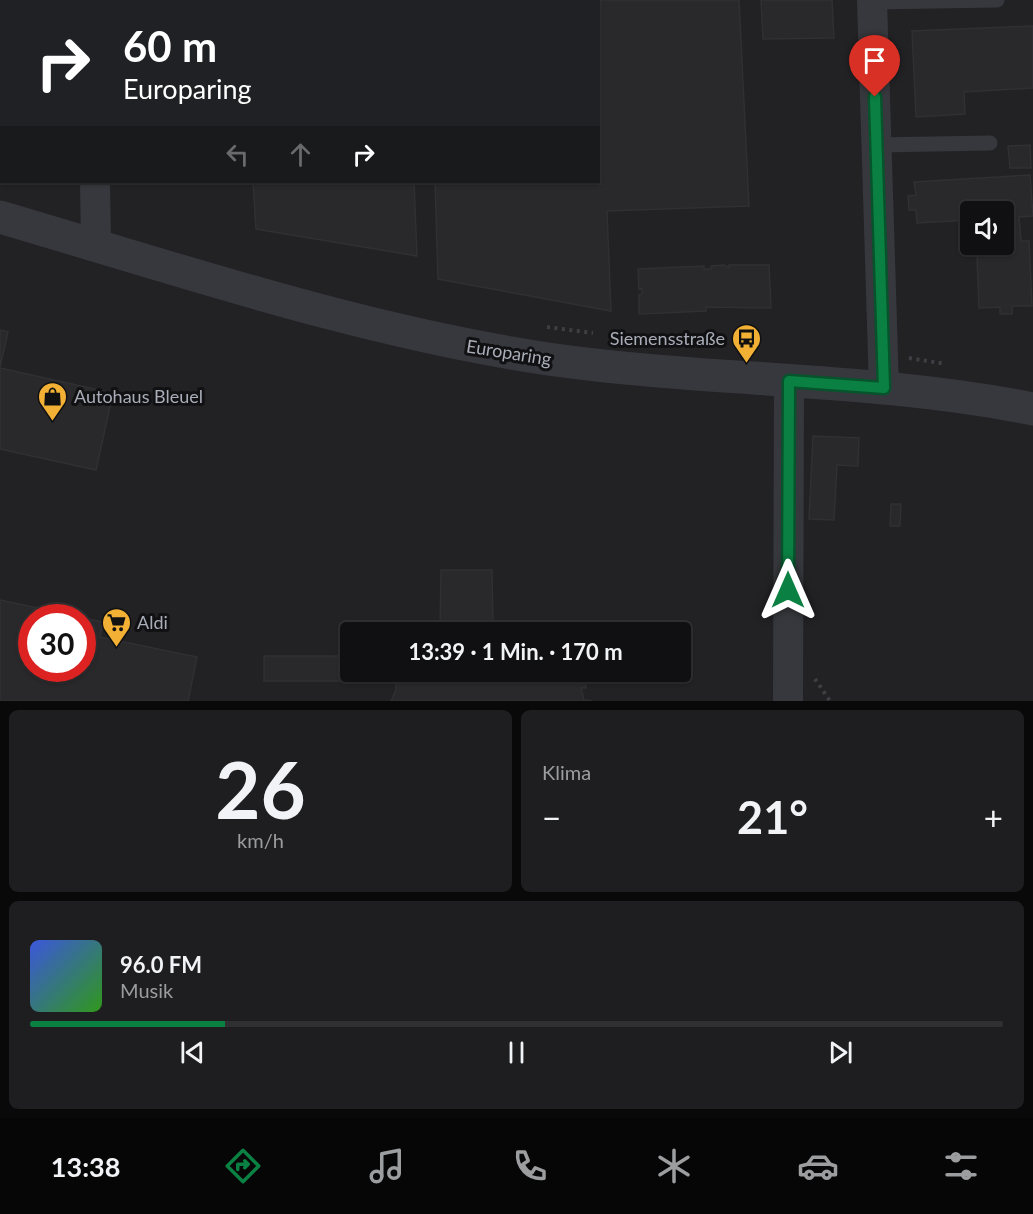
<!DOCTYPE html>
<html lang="de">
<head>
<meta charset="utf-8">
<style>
	body { margin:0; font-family:Lato,sans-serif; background:#1e1e20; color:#f1f3f6; height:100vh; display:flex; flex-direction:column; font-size:22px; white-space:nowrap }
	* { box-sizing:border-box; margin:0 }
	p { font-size:20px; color:#9c9d9f }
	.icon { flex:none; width:33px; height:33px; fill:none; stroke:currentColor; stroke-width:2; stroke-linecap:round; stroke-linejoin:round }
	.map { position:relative; height:701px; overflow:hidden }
	.side { display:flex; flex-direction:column; gap:9px; padding:9px; background:#09090a; flex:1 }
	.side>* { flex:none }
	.top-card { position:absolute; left:0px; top:0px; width:600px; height:183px; box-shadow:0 2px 4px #0004,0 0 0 2px #303032; background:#202124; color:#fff; overflow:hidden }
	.buttons { position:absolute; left:960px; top:201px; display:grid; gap:12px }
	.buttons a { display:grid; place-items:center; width:54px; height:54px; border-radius:6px; background:#101012; box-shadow:0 2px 4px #0004,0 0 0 2px #303032; font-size:30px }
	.speed { position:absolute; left:18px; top:604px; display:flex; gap:12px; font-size:30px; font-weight:700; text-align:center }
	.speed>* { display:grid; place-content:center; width:78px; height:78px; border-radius:50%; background:#101012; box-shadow:0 2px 4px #0004,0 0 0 2px #303032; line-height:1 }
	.speed .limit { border:9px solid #d22; background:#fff; color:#111 }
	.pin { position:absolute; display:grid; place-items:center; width:51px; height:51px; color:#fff; margin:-62px -26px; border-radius:50% 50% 50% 0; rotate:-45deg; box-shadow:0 0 6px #0007 }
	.pin .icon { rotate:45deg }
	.me { position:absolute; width:66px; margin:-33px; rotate:0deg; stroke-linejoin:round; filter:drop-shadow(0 0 4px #0008) }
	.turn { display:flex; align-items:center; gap:21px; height:126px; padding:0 24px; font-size:27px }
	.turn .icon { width:78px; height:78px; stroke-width:2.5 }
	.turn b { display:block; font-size:42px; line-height:51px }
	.lanes { display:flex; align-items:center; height:57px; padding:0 24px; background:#0003; justify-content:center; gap:30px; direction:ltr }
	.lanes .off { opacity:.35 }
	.big { font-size:45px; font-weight:700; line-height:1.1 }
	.side .tile { flex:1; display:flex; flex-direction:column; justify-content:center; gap:9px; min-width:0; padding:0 21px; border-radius:9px; background:#1e1e20 }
	.side .dial { align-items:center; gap:0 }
	.dial b { font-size:78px; line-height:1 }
	.song { display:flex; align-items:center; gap:18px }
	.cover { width:72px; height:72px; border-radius:9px; background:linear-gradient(135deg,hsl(230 70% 55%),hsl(110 70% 35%)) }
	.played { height:6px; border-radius:3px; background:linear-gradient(90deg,#0b8043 20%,#303032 20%) }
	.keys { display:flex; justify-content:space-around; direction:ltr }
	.heat { display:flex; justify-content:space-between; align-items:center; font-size:33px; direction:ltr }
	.side .tiles { flex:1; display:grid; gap:9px; grid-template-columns:1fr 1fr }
	.tile:last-child { grid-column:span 2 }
	.trip { position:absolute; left:340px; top:622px; width:351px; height:60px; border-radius:6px; background:#101012; box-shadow:0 2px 4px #0004,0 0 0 2px #303032; font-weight:700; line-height:60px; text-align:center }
	.tabs { display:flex; height:96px; justify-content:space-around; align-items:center; background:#060607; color:#9c9d9f }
	.tabs .icon { width:42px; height:42px }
	.tabs .current { color:#0b8043 }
	.tabs b { font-size:27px; color:#f1f3f6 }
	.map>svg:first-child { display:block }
	.built { fill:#222225; fill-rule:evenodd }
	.building { fill:#29292c; stroke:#303034; stroke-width:1.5; fill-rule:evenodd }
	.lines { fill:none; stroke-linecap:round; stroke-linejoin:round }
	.path { stroke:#3d3f44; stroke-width:4; stroke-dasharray:3 4.5; stroke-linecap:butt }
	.service { stroke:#37383d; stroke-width:15 }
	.minor { stroke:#37383d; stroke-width:30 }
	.tertiary { stroke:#37383d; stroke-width:33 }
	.route-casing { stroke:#07532c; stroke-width:15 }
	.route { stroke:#0b8043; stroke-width:10 }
	.labels { text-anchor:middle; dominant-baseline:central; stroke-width:6; stroke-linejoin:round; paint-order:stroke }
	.poi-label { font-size:18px; fill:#a8adb8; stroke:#111113; text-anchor:start }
	.street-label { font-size:18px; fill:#a8adb8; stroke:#111113 }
</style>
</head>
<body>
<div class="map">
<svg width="1033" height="701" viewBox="0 0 1033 701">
	<rect width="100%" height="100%" fill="#161618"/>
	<path class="built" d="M0 0H1033V701H0ZM2 2H598V182H2ZM970 212H1004V244H970ZM32 618H82V669H32ZM351 633H681V672H351Z"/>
	<path class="building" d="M0 0 11 2H2L0 133Z
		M119 0H288L254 2Z
		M294 0H394V2H294Z
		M428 0H739L749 206 607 211 611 311 438 279 435 182H598V2Z
		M761 0H832L834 38 763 39Z
		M1033 26V88L964 92 965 114 916 117 912 31Z
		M1030 145 1031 168H1010L1008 146Z
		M1030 175 1033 216 1019 217 1021 241H1029L1032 306H1012V314H1000V307L979 308 977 256 989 255 990 244H1004V212H970V220L917 223 916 210H909L908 196 916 195 914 182Z
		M253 182H414L417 256 256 229Z
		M724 265 729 268V265H769L771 308 706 307V311L639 314V295L642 294V288L639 289 638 269 704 266V269H711V266Z
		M0 330 8 332 0 367Z
		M0 368 113 393 96 470 0 449Z
		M813 436 859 438 858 466 837 465 834 520 809 519Z
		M891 504H901L900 526H890Z
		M441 570H492L493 633H440Z
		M0 600 103 622 100 637 197 657 188 701H0ZM32 618H82V669H32Z
		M264 656H351V672H366V681H264Z
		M396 672H585L586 688H581L584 700 592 701H391L396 690Z"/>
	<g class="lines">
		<path class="path" d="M547 327 593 333
			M909 358 946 364
			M815 679 830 701"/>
		<path class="service" d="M872 2 997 0
			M877 145 990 143"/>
		<path class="minor" d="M88 0V2
			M872 0 884 388
			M95 182 96 245
			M788 701 789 381"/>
		<path class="tertiary" d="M0 217C181 270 361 331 548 359 709 382 873 377 1033 409"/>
	</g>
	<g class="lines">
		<defs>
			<path id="route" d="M788 590 789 381 884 388 875 97"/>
		</defs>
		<use href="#route" class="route-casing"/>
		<use href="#route" class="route"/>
	</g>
	<defs>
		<symbol id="bus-pin" viewBox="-11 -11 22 30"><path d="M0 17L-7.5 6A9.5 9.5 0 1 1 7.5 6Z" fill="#f2b134" stroke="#111113"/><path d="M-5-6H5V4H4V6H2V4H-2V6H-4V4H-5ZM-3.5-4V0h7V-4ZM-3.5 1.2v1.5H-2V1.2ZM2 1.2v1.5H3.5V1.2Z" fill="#111"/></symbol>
		<symbol id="shop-pin" viewBox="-11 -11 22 30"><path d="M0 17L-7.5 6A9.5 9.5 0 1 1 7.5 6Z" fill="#f2b134" stroke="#111113"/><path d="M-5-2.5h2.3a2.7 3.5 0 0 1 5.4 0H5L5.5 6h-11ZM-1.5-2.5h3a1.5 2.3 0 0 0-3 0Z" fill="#111"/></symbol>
		<symbol id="supermarket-pin" viewBox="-11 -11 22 30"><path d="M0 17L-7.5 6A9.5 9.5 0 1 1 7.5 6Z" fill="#f2b134" stroke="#111113"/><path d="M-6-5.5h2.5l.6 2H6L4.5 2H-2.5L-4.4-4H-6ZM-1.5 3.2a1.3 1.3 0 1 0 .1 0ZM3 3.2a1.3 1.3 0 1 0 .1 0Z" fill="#111"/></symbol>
	</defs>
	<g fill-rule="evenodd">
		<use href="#bus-pin" x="730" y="322" width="33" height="45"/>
		<use href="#shop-pin" x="36" y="380" width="33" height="45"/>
		<use href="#supermarket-pin" x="100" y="606" width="33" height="45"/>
	</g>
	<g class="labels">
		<g class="poi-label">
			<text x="725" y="338" text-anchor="end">Siemensstraße</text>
			<text x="74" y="396">Autohaus Bleuel</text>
			<text x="137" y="622">Aldi</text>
		</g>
		<g class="street-label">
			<text transform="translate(509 352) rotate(9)">Europaring</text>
		</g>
	</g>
</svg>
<div class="buttons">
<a><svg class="icon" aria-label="sound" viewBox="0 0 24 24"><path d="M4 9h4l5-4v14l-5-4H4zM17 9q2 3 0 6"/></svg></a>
</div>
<div class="speed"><div class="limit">30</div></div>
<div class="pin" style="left:875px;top:97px;background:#d93025"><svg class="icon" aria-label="arrive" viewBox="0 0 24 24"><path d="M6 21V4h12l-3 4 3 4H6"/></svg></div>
<svg class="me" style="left:788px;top:590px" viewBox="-20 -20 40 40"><path d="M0-17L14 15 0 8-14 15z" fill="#0b8043" stroke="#fff" stroke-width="4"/></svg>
<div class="trip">13:39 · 1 Min. · 170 m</div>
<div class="top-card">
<div class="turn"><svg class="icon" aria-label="right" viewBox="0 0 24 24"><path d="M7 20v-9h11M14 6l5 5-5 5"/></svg><div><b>60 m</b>Europaring</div></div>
<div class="lanes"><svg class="icon off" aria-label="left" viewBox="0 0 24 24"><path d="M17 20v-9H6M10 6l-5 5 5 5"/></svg><svg class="icon off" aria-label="ahead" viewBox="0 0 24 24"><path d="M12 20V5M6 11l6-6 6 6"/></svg><svg class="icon" aria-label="right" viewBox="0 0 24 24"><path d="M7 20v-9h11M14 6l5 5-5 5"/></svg></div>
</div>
</div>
<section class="side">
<div class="tiles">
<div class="tile dial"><b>26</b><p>km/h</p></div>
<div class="tile"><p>Klima</p>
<div class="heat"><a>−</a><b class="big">21°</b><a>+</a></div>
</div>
<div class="tile">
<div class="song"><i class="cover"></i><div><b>96.0 FM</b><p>Musik</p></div></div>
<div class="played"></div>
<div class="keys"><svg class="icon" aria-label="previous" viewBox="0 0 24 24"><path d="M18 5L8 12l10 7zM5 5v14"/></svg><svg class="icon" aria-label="pause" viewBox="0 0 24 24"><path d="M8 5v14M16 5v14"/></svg><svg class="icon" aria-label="next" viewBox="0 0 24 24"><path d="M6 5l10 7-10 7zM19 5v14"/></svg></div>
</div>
</div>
</section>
<nav class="tabs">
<b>13:38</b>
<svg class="icon current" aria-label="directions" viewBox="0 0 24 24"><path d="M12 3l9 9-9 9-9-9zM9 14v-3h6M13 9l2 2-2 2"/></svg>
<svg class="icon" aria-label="music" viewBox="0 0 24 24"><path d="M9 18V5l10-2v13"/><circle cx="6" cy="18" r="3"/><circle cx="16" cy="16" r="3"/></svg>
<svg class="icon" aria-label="phone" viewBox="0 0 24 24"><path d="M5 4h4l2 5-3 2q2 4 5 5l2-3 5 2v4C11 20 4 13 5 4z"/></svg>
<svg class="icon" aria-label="climate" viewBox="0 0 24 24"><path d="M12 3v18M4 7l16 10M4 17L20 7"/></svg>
<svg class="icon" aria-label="car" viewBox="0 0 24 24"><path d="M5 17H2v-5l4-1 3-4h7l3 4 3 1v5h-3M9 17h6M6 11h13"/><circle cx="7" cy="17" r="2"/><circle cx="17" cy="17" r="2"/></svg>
<svg class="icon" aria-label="filters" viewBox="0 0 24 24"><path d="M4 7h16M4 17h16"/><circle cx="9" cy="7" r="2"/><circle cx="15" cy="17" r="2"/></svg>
</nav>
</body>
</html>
